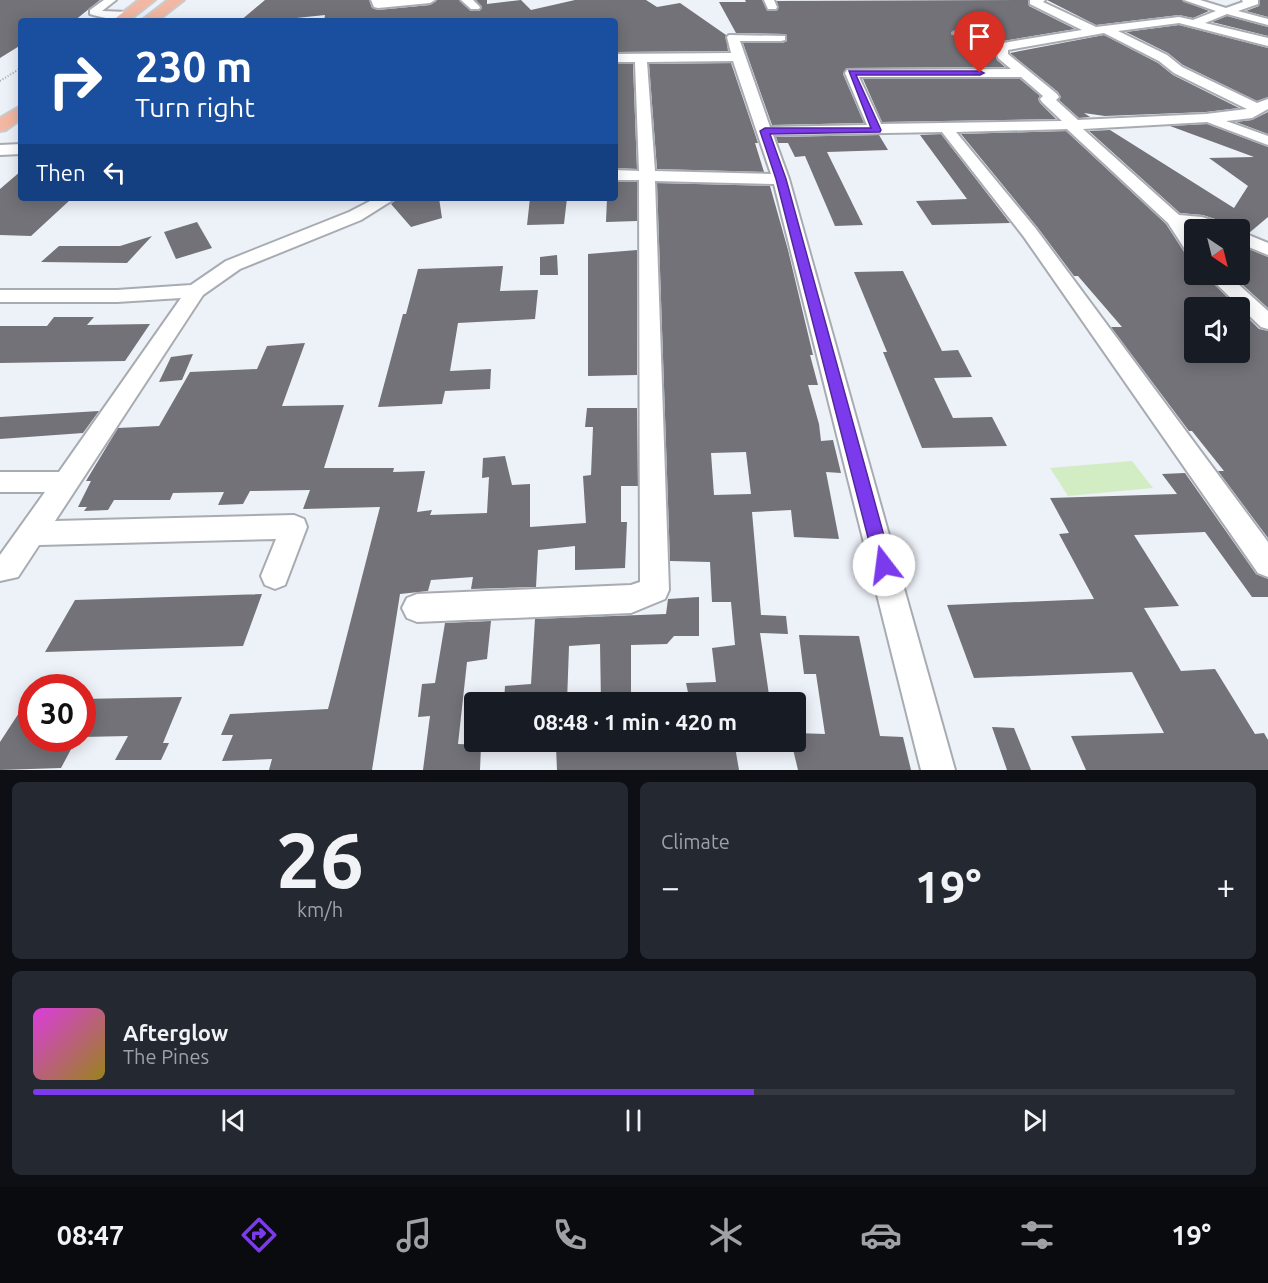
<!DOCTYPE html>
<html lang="en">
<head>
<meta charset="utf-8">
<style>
	body { margin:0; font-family:Ubuntu,sans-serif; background:#242831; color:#f1f3f6; height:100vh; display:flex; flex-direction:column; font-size:22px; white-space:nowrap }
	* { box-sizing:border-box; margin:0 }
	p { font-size:20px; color:#9ea1a6 }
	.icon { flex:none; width:33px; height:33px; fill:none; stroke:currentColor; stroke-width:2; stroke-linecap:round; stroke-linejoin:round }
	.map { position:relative; height:770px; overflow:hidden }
	.sheet { display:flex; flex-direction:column; gap:12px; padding:12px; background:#0d0f14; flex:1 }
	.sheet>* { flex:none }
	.top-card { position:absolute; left:18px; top:18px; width:600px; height:183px; border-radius:6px; box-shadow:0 3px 15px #0003; background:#1a4fa0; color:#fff; overflow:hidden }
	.needle { width:39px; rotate:145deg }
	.fabs { position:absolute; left:1184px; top:219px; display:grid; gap:12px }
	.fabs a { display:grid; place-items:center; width:66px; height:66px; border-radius:6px; background:#171b24; box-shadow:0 3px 15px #0003; font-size:30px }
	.speed { position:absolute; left:18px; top:674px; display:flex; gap:12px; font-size:30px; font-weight:700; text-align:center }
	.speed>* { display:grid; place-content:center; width:78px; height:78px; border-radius:50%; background:#171b24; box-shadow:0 3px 15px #0003; line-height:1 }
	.speed .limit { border:9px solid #d22; background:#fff; color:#111 }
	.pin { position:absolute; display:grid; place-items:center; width:51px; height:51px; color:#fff; margin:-62px -26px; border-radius:50% 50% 50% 0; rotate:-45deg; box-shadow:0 0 6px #0007 }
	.pin .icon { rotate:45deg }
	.me { position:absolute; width:66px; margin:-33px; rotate:345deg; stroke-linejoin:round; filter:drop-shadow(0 0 4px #0008) }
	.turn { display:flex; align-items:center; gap:21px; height:126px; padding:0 18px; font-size:27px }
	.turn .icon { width:78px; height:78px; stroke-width:2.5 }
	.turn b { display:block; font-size:42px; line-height:51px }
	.then { display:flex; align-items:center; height:57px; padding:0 18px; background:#0003; gap:12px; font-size:22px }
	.big { font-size:45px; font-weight:700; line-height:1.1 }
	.sheet .tile { flex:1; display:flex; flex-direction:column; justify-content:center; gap:9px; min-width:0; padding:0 21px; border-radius:9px; background:#242831 }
	.sheet .dial { align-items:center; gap:0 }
	.dial b { font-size:78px; line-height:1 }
	.song { display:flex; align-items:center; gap:18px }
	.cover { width:72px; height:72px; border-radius:9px; background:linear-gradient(135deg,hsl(300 70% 55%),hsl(50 70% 35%)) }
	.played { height:6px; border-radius:3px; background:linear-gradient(90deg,#7c3aed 60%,#363941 60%) }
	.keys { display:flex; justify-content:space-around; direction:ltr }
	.heat { display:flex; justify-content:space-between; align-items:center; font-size:33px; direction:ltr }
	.sheet .tiles { flex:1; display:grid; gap:12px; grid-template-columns:1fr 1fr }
	.tile:last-child { grid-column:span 2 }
	.trip { position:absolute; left:464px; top:692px; width:342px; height:60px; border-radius:6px; background:#171b24; box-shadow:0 3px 15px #0003; font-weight:700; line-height:60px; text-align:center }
	.dock { display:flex; height:96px; justify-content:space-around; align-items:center; background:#090b0e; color:#9ea1a6 }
	.dock .icon { width:42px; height:42px }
	.dock .current { color:#7c3aed }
	.dock b { font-size:27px; color:#f1f3f6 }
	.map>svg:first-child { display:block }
	.green { fill:#d2edc3 }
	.building { fill:#727278; fill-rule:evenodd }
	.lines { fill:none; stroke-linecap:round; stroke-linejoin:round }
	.minor-casing { stroke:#a8acb2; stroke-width:4 }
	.major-casing { stroke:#cccccd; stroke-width:4 }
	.path { stroke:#a0a3a8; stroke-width:2; stroke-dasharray:1 2; stroke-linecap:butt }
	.minor { fill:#fff; fill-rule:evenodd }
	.major { fill:#f3b8a3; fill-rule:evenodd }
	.route { fill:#7c3aed; stroke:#51269a; stroke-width:1.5 }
</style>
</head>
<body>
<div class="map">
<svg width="1268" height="770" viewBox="0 0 1268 770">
	<rect width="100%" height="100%" fill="#edf1f8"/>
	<path class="green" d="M1132 461 1153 488 1068 496 1050 468Z"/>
	<path class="building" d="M0 0H100L74 21H21V45L0 58Z
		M265 0H369L372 8 378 10 430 5 437 0H459L471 11H479L482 8 476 0H487V4L521 0 531 10 575 0H646L657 7 680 3 726 35 728 51 615 52V21H368L362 19 324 21 325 15 268 21H240Z
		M745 0H762L768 11 778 10 777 1 1028 0 1029 6 1075 29 1003 41 958 28 951 34 994 51 997 60 1005 67 847 68 843 74 864 123 772 125 743 43H782L787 41V36L785 34 736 33 719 2H746Z
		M1047 0H1182L1209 11 1193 18 1179 15 1096 25Z
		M1260 0H1268V17L1246 11 1259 6Z
		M1227 16 1268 27V36L1212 22Z
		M1179 25 1268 48V97L1257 101 1183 65 1168 53 1126 32Z
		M1104 35 1158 63 1173 75 1239 108 1206 112 1105 116 1084 113 1090 117 1079 118 1059 100 1061 97 1058 92 1010 53Z
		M731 63 758 143H755L764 172 657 169 649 64Z
		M615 64H633L637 169 615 168Z
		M863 79H1020L1040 96 1038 99 1040 103 1056 119 882 122Z
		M1268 112V134L1236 122 1252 120Z
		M1207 124 1268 147V217L1249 233 1240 229 1233 230 1230 224 1203 215 1180 213 1089 131 1110 130 1234 208 1248 186 1209 158 1254 157 1170 126Z
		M1066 131 1166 224 1186 255 1194 257V274H1204L1238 308H1194V352H1239V309L1259 329 1268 331V538L1218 471H1224L1192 431H1189L1111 327H1122L1078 276H1074L1038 228 961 134Z
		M941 134 1010 223 932 225 916 201 967 199 920 135Z
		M879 135 888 150 827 152 863 225 835 226 805 156 795 157 788 143H778L776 137Z
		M21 171 20 200H70L31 236 0 235V189Z
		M615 182H637V221L606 222 607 198H615Z
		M657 183 770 186 788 250 813 355H810L818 385H808L819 424 821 441 833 440 841 473 826 472 839 539 794 537 791 510 752 512 761 615 786 616 788 634 760 633 770 702H690L686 683 716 682 712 648 735 645 731 602H712L710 562 670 561ZM746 452 751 494 714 495 711 453Z
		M398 198H439L442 218 411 227 391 204Z
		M530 198H567L564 224 527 225Z
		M197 222 212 248 176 259 164 232Z
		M152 236 127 263 41 262 59 246H120Z
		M1239 245 1268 257V308L1233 276 1239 277Z
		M637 250V375L588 376V254Z
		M557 255 558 275H540V257Z
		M503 266 500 291 538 290 535 319 458 323 450 371 491 369 490 389 445 391 442 404 378 407 403 314H406L418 269Z
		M903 271 942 351 958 350 972 377 934 378 953 418 992 417 1007 446 922 448 883 352H887L854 272Z
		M54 317H94L87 325 150 324 125 361 0 363V326H47Z
		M305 343 282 406 344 405 324 468H394L393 472 425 471 417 512 432 510 430 515 487 513 489 477 482 478 483 458 505 456 512 485 530 484V527L586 523 583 476 591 475 593 427H585L587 408H637L638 486H621V522H627L625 568 575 570V546L538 550 536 587 471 589 473 577 431 580 428 591 400 594 372 770H269L272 759 222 761 233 735H221L230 714 328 709 380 507 303 509 310 490 250 491 243 504 218 505 224 492 173 493 170 500H114L108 510 84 511 87 507H78L91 481H86L118 428 159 426 190 372 257 369 267 346Z
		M193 354 182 380 159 382 171 357Z
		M99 411 83 433 0 439V417Z
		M1185 473 1256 574 1268 579V597H1252L1205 532 1134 535 1179 606 1144 608 1181 671 1215 669 1255 734 1264 733 1268 740V770H1086L1071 736 1164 733 1132 672 974 678 947 605 1094 599 1059 534 1069 533 1050 498 1177 494 1162 474Z
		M262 594 243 646 45 652 75 600Z
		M699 597V636H674L667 644 631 645V702H601L600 644 569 646 567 702H504L505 686 531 684 535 619 666 614 668 599Z
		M491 621 487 659 467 662 458 744 481 745 480 770H423L430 716 418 717 422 684 435 683 445 623Z
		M799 635 859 636 880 736 903 737 911 770H798L791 741H795V733L825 734 816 674H804Z
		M32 693V738H77L61 768 0 770V742Z
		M182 697 163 743H169L161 760H115L128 736 82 737V699Z
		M992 727 1014 728 1031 770H1007Z
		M579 741H734L739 770H557L556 747 578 744Z"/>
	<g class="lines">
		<defs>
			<path id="minor" d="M104 0H116L102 11 127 12 132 15C122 22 102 18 90 14V10Z
				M371 0H435L430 3 378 8 374 7Z
				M461 0H473L480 7 479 9H471Z
				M764 0H774L777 7 776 9H768Z
				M1030 0H1045L1043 2 1096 27 1179 17 1193 20 1216 11 1184 0H1200L1226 8 1243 2 1242 0H1258V4L1238 11 1268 19V25L1227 14 1205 23 1268 38V46L1179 23 1118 31 1167 55 1182 67 1257 103 1268 99V109L1252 118 1226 121 1268 136V145L1207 122 1083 129 1179 215 1202 217 1229 226 1231 230H1206L1187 226 1194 237V255L1188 254 1168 223 1067 129 956 132 1036 229 1268 542V577L1258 573 1024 237 942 132 773 135 789 179 955 770H921L774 184 655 181 669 590 665 599 631 613 417 622 407 618 402 608 407 598 417 594 631 585 640 582 639 180H615V170L639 171 635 62H615V54L731 53 727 37 729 35 785 36V40L781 41H740L770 127 867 125 845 73 847 70 1011 69 998 58 996 49 953 33 959 30 1003 43 1082 30 1030 4ZM1104 33 1159 61 1174 73 1247 109 1206 114 1078 120 1056 100 1059 97 1057 94 1008 54V50ZM733 61 771 174 655 171 647 62ZM859 77H1021L1043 96 1040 99 1042 102 1062 121 881 124Z
				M21 144V154L0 155V145Z
				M376 198H396L361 220 240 269 203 295 55 521 294 515 304 519 307 527 285 585 275 589 265 585 261 576 276 539 39 545 18 577 0 581V555L45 492H0V472H59L181 298 117 302H0V290H117L191 285 226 261 349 212Z
				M1239 231 1268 243V255L1239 243Z
				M1206 274H1227L1268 311V329L1261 327Z"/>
			<path id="major" d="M139 0H155L128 21H112Z
				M168 0H184L157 21H141Z
				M21 106V119L6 130 0 131V118Z"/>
		</defs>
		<use href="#minor" class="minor-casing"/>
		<use href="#major" class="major-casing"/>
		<path class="path" d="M0 81 21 68"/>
		<use href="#minor" class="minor"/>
		<use href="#major" class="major"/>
	</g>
	<path class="route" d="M849 71H980L984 73 980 75H856L881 130 880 132 770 134 786 179 892 565 890 571 884 573 878 571 875 565 776 179 760 131 765 128H871Z"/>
</svg>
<div class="fabs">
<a><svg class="needle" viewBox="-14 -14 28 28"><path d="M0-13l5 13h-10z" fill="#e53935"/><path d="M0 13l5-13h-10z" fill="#9ea1a6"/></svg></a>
<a><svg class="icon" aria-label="sound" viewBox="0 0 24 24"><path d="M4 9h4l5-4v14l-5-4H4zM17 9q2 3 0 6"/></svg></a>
</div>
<div class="speed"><div class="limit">30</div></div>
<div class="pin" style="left:980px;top:73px;background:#d93025"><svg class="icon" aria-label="arrive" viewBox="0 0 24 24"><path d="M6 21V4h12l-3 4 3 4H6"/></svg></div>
<svg class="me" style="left:884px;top:565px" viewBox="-20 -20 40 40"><circle r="19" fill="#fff"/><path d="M0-13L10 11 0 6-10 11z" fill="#7c3aed"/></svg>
<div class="trip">08:48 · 1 min · 420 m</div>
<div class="top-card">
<div class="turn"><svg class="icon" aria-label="right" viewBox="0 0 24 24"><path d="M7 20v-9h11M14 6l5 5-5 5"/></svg><div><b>230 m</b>Turn right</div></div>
<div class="then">Then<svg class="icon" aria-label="left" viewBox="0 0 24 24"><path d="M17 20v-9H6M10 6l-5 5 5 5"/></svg></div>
</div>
</div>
<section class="sheet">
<div class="tiles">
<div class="tile dial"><b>26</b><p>km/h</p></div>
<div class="tile"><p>Climate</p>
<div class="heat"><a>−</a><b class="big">19°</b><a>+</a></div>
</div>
<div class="tile">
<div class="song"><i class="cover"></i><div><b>Afterglow</b><p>The Pines</p></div></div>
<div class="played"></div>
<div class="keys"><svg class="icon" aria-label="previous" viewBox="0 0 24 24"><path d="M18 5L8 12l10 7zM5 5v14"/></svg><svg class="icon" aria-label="pause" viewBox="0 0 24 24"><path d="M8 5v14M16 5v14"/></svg><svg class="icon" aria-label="next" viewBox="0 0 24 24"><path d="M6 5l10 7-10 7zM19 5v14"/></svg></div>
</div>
</div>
</section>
<nav class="dock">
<b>08:47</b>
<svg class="icon current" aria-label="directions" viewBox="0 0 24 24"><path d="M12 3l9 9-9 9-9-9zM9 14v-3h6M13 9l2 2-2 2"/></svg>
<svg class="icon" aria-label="music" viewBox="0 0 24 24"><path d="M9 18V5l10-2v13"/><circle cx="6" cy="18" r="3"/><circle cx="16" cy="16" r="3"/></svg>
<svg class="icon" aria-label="phone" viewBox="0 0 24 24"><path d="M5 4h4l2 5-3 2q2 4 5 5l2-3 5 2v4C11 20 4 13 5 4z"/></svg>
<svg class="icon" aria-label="climate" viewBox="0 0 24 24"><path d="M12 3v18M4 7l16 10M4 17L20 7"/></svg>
<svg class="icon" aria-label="car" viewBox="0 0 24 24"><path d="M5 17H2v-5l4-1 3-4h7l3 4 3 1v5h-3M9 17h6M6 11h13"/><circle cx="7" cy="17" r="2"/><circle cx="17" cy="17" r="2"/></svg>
<svg class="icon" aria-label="filters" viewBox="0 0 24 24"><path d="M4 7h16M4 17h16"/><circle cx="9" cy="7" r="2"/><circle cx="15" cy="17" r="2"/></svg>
<b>19°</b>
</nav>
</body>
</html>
